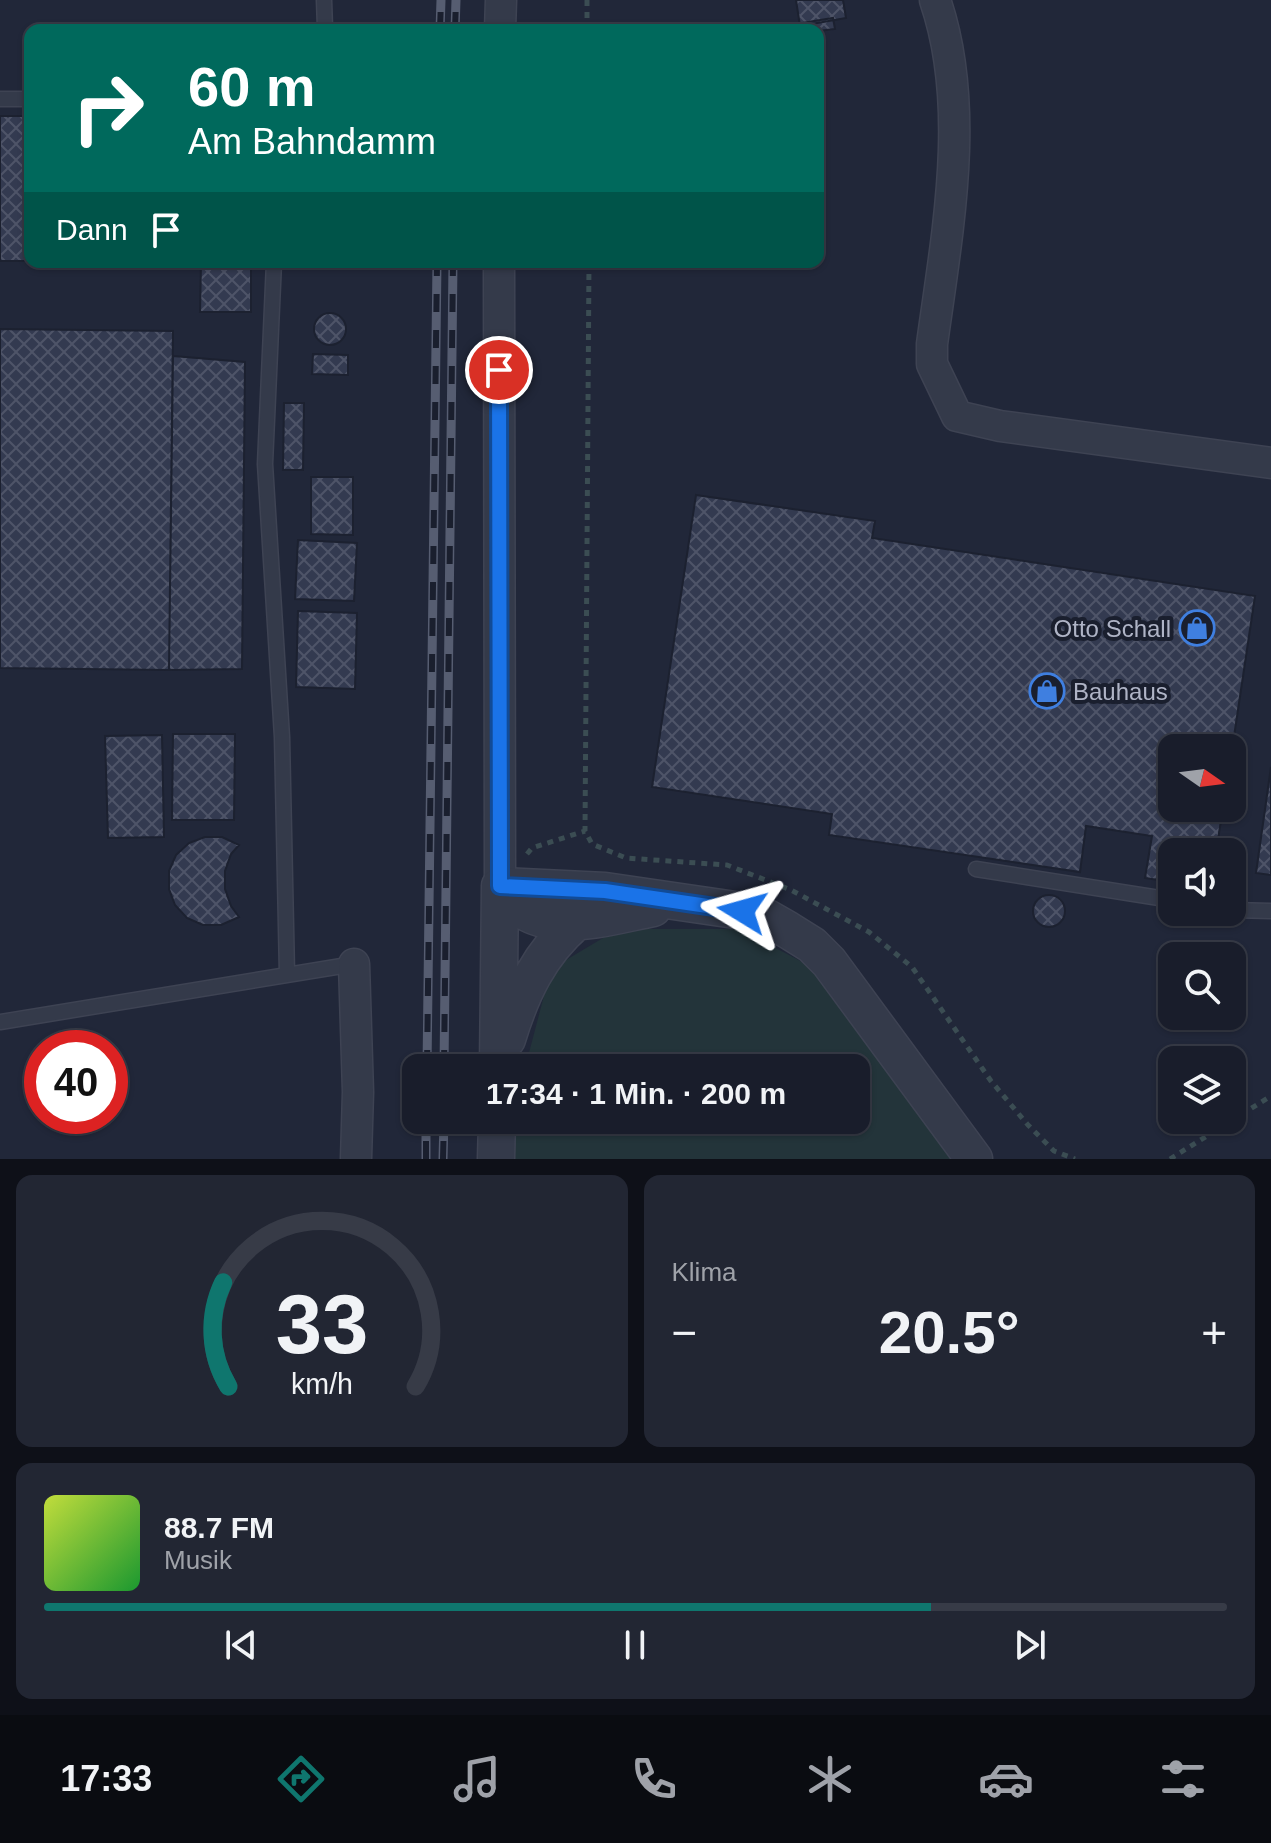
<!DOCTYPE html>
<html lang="de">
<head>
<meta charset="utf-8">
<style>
	body { margin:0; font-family:Helvetica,sans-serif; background:#222633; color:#f1f3f6; height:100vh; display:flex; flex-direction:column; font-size:30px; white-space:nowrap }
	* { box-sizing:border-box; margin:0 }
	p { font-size:26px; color:#9fa2a9 }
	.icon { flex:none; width:44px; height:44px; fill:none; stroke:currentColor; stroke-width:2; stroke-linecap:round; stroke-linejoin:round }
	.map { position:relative; height:1159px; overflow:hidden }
	.drawer { display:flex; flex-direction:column; gap:16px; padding:16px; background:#0e1018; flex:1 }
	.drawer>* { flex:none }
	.top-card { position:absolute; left:24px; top:24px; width:800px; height:244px; border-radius:16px; box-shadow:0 2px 6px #0004,0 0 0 2px #373b47; background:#00695c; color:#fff; overflow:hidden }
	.needle { width:52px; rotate:104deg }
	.tools { position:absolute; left:1158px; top:734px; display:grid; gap:16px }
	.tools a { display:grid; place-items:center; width:88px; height:88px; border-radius:16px; background:#191d2b; box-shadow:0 2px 6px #0004,0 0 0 2px #373b47; font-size:40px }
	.speed { position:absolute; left:24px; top:1030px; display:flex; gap:16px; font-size:40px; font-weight:700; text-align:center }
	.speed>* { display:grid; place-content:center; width:104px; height:104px; border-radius:50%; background:#191d2b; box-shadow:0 2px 6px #0004,0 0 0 2px #373b47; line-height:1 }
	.speed .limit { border:12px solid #d22; background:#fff; color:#111 }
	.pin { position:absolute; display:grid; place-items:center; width:68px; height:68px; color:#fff; margin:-34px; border:4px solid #fff; border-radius:50%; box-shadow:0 2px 8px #0007 }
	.me { position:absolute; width:88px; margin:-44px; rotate:278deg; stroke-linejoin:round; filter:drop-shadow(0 0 6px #0008) }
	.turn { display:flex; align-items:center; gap:28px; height:168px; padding:0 32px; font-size:36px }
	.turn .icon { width:104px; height:104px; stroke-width:2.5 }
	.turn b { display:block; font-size:56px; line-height:68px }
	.then { display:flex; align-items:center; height:76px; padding:0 32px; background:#0003; gap:16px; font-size:30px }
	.big { font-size:60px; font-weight:600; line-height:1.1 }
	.drawer .card { flex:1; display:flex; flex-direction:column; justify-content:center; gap:12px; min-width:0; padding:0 28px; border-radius:16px; background:#222633 }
	.drawer .dial { align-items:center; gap:0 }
	.dial svg { height:208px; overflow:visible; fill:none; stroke:#373b47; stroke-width:7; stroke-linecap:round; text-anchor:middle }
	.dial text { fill:#f1f3f6; stroke:none }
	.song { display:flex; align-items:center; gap:24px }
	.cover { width:96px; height:96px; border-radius:12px; background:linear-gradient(135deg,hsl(70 70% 55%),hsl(130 70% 35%)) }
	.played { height:8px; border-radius:4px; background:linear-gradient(90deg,#0f766e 75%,#373b47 75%) }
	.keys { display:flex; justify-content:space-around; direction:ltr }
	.heat { display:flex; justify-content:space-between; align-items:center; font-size:44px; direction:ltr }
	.drawer .tiles { flex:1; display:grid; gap:16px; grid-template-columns:1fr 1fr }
	.card:last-child { grid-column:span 2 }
	.trip { position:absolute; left:402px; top:1054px; width:468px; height:80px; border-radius:16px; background:#191d2b; box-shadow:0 2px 6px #0004,0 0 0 2px #373b47; font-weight:600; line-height:80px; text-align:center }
	.tab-bar { display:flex; height:128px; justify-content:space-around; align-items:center; background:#0a0c11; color:#9fa2a9 }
	.tab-bar .icon { width:56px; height:56px }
	.tab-bar .active { color:#0f766e }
	.tab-bar b { font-size:36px; color:#f1f3f6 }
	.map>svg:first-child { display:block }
	.green { fill:#23343a }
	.building { fill:url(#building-cross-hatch); stroke:#1c2130; stroke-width:2 }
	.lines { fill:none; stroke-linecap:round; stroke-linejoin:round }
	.service-casing { stroke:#3e4353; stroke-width:17 }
	.minor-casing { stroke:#3e4353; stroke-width:33 }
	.tertiary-casing { stroke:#3e4353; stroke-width:39 }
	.path { stroke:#3b4d53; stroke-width:5; stroke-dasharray:6 6; stroke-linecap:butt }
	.service { stroke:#343a4a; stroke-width:14 }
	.minor { stroke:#343a4a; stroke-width:30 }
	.tertiary { stroke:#343a4a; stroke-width:36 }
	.rail-casing { stroke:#565d71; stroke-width:9 }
	.rail { stroke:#1a1f2e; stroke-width:6; stroke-dasharray:18; stroke-linecap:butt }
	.route-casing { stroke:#114b97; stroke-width:20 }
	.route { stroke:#1a73e8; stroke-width:14 }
	.labels { text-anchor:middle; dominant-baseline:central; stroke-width:8; stroke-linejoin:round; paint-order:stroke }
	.poi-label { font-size:24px; fill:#afb4c6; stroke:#1a1f2e; text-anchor:end }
</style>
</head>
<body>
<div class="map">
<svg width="1271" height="1159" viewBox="0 0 1271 1159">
	<defs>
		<pattern id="building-cross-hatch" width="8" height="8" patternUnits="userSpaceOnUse" patternTransform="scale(2)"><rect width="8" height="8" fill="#333a50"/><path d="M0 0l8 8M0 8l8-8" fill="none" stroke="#4e5468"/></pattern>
	</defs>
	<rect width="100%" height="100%" fill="#212739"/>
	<path class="green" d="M618 929H739L814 968 955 1159H511L514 1120H856V1068H525L551 969Z"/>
	<path class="building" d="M796 0H843L846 18 800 26Z
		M833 18 835 29 818 31 803 30 802 23Z
		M0 116H30V261H0Z
		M201 262H251V312H200Z
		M314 329a16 16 0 1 1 32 0a16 16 0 1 1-32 0Z
		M0 329 173 331 169 670 0 668Z
		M313 354 348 355V375L312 374Z
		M173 356 245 362 242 669 169 670Z
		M284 403H304L303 470H283Z
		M311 477H353V535L311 534Z
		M696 495 875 521 872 538 1255 596 1232 750 1172 748V808H1223L1216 852H1172V882L1145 878 1152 836 1086 826 1080 872 829 835 832 814 652 787Z
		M298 540 357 543 354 601 295 599Z
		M298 611 357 613 355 689 296 687Z
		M173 734H235L234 820H172Z
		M162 735 164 837 108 838 105 736Z
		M1271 767V875L1256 873Z
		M205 837H222L239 845 231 854 225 871V889L231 906 239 917 221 925H203L187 918 175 905 169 889V871L176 855 189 843Z
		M1033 911a16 16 0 1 1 32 0a16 16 0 1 1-32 0Z"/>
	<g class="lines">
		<defs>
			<path id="service" d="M321 30 325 28 324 0
				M0 99H30
				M274 262 265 464 282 737 287 974
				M976 869 1172 900
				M1232 910 1271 911
				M0 1022 354 964"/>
			<path id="minor" d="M935 0C972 107 947 234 932 344V364L957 416 1000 426 1271 463
				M500 30 501 0
				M499 262 500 886
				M354 964 358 1092 356 1159"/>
			<path id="tertiary" d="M500 886 605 891 742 911 767 918 788 930 812 945 829 962 974 1159
				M500 886C533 942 601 918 653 908
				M507 1039C521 993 539 954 576 922
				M498 1068 500 886
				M496 1159 497 1120"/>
		</defs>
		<use href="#service" class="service-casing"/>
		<use href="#minor" class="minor-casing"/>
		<use href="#tertiary" class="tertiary-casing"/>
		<path class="path" d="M587 0V30
			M589 262 585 831 592 844 626 858 727 865 791 890 869 932 912 967 991 1081 1028 1125 1054 1151 1075 1159
			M527 854 532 848 585 831
			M1170 1159 1271 1096"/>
		<use href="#service" class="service"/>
		<use href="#minor" class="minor"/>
		<use href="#tertiary" class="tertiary"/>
		<defs>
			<path id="rail" d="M440 30 441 0
				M455 30 456 0
				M427 1068 437 262
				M444 1068 453 262
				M426 1159V1120
				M443 1159 444 1120"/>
		</defs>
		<use href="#rail" class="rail-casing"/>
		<use href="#rail" class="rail"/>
	</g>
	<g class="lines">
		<defs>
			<path id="route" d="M499 370 500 886 605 891 742 911"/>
		</defs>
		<use href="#route" class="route-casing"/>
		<use href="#route" class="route"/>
	</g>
	<defs>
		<symbol id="shop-ring" viewBox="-11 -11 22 22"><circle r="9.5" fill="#1a1f2e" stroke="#3f7fe0" stroke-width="1.5"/><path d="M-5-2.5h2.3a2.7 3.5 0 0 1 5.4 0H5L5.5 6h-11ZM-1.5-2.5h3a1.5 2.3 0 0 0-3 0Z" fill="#3f7fe0"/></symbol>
	</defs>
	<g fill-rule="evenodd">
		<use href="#shop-ring" x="1177" y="608" width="40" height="40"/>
		<use href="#shop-ring" x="1027" y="671" width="40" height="40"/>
	</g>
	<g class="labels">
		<g class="poi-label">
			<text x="1171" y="628">Otto Schall</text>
			<text x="1073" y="691" text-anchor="start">Bauhaus</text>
		</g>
	</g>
</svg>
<div class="tools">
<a><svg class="needle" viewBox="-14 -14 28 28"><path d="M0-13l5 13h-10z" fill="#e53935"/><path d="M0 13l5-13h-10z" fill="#9fa2a9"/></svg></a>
<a><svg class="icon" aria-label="sound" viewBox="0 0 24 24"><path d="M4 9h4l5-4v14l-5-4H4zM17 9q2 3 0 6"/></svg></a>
<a><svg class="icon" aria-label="search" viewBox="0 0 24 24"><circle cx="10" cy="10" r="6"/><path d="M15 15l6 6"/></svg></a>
<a><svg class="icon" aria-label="layers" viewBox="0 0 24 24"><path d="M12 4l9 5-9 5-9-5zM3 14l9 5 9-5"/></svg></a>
</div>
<div class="speed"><div class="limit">40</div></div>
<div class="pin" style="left:499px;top:370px;background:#d93025"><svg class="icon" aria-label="arrive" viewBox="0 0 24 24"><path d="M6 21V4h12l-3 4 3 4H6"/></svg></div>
<svg class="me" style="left:742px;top:911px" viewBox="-20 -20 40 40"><path d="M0-17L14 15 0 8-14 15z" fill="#1a73e8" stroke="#fff" stroke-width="4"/></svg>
<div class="trip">17:34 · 1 Min. · 200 m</div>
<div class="top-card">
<div class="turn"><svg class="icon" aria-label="right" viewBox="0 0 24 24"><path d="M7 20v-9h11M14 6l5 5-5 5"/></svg><div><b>60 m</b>Am Bahndamm</div></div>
<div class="then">Dann<svg class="icon" aria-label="arrive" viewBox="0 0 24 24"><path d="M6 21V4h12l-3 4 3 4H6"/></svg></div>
</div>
</div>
<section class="drawer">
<div class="tiles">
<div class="card dial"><svg viewBox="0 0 100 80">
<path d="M14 69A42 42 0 1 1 86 69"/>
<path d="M14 69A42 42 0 0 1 12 29" stroke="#0f766e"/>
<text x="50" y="56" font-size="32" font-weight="700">33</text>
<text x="50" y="72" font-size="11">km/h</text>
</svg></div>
<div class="card"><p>Klima</p>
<div class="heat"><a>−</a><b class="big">20.5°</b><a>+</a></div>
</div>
<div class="card">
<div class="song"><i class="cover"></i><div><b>88.7 FM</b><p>Musik</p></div></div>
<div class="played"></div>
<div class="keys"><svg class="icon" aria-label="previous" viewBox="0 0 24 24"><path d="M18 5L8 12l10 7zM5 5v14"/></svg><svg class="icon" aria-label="pause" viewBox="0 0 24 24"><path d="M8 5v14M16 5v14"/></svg><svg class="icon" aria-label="next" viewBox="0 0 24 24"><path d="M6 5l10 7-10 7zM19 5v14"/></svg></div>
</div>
</div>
</section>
<nav class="tab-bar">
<b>17:33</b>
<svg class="icon active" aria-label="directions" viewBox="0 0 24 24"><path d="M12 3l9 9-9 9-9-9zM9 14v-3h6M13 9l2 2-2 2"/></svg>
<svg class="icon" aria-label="music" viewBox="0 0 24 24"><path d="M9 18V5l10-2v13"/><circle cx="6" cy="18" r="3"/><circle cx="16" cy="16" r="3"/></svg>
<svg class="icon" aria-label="phone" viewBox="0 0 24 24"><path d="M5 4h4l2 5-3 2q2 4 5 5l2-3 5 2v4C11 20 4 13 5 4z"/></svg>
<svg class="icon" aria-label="climate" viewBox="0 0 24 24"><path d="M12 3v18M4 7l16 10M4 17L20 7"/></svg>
<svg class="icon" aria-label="car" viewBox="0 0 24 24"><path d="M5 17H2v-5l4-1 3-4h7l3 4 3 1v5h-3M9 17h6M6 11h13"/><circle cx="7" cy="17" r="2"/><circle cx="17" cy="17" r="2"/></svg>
<svg class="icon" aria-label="filters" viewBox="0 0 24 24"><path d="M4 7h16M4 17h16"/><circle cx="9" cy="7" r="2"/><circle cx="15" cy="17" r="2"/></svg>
</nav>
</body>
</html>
